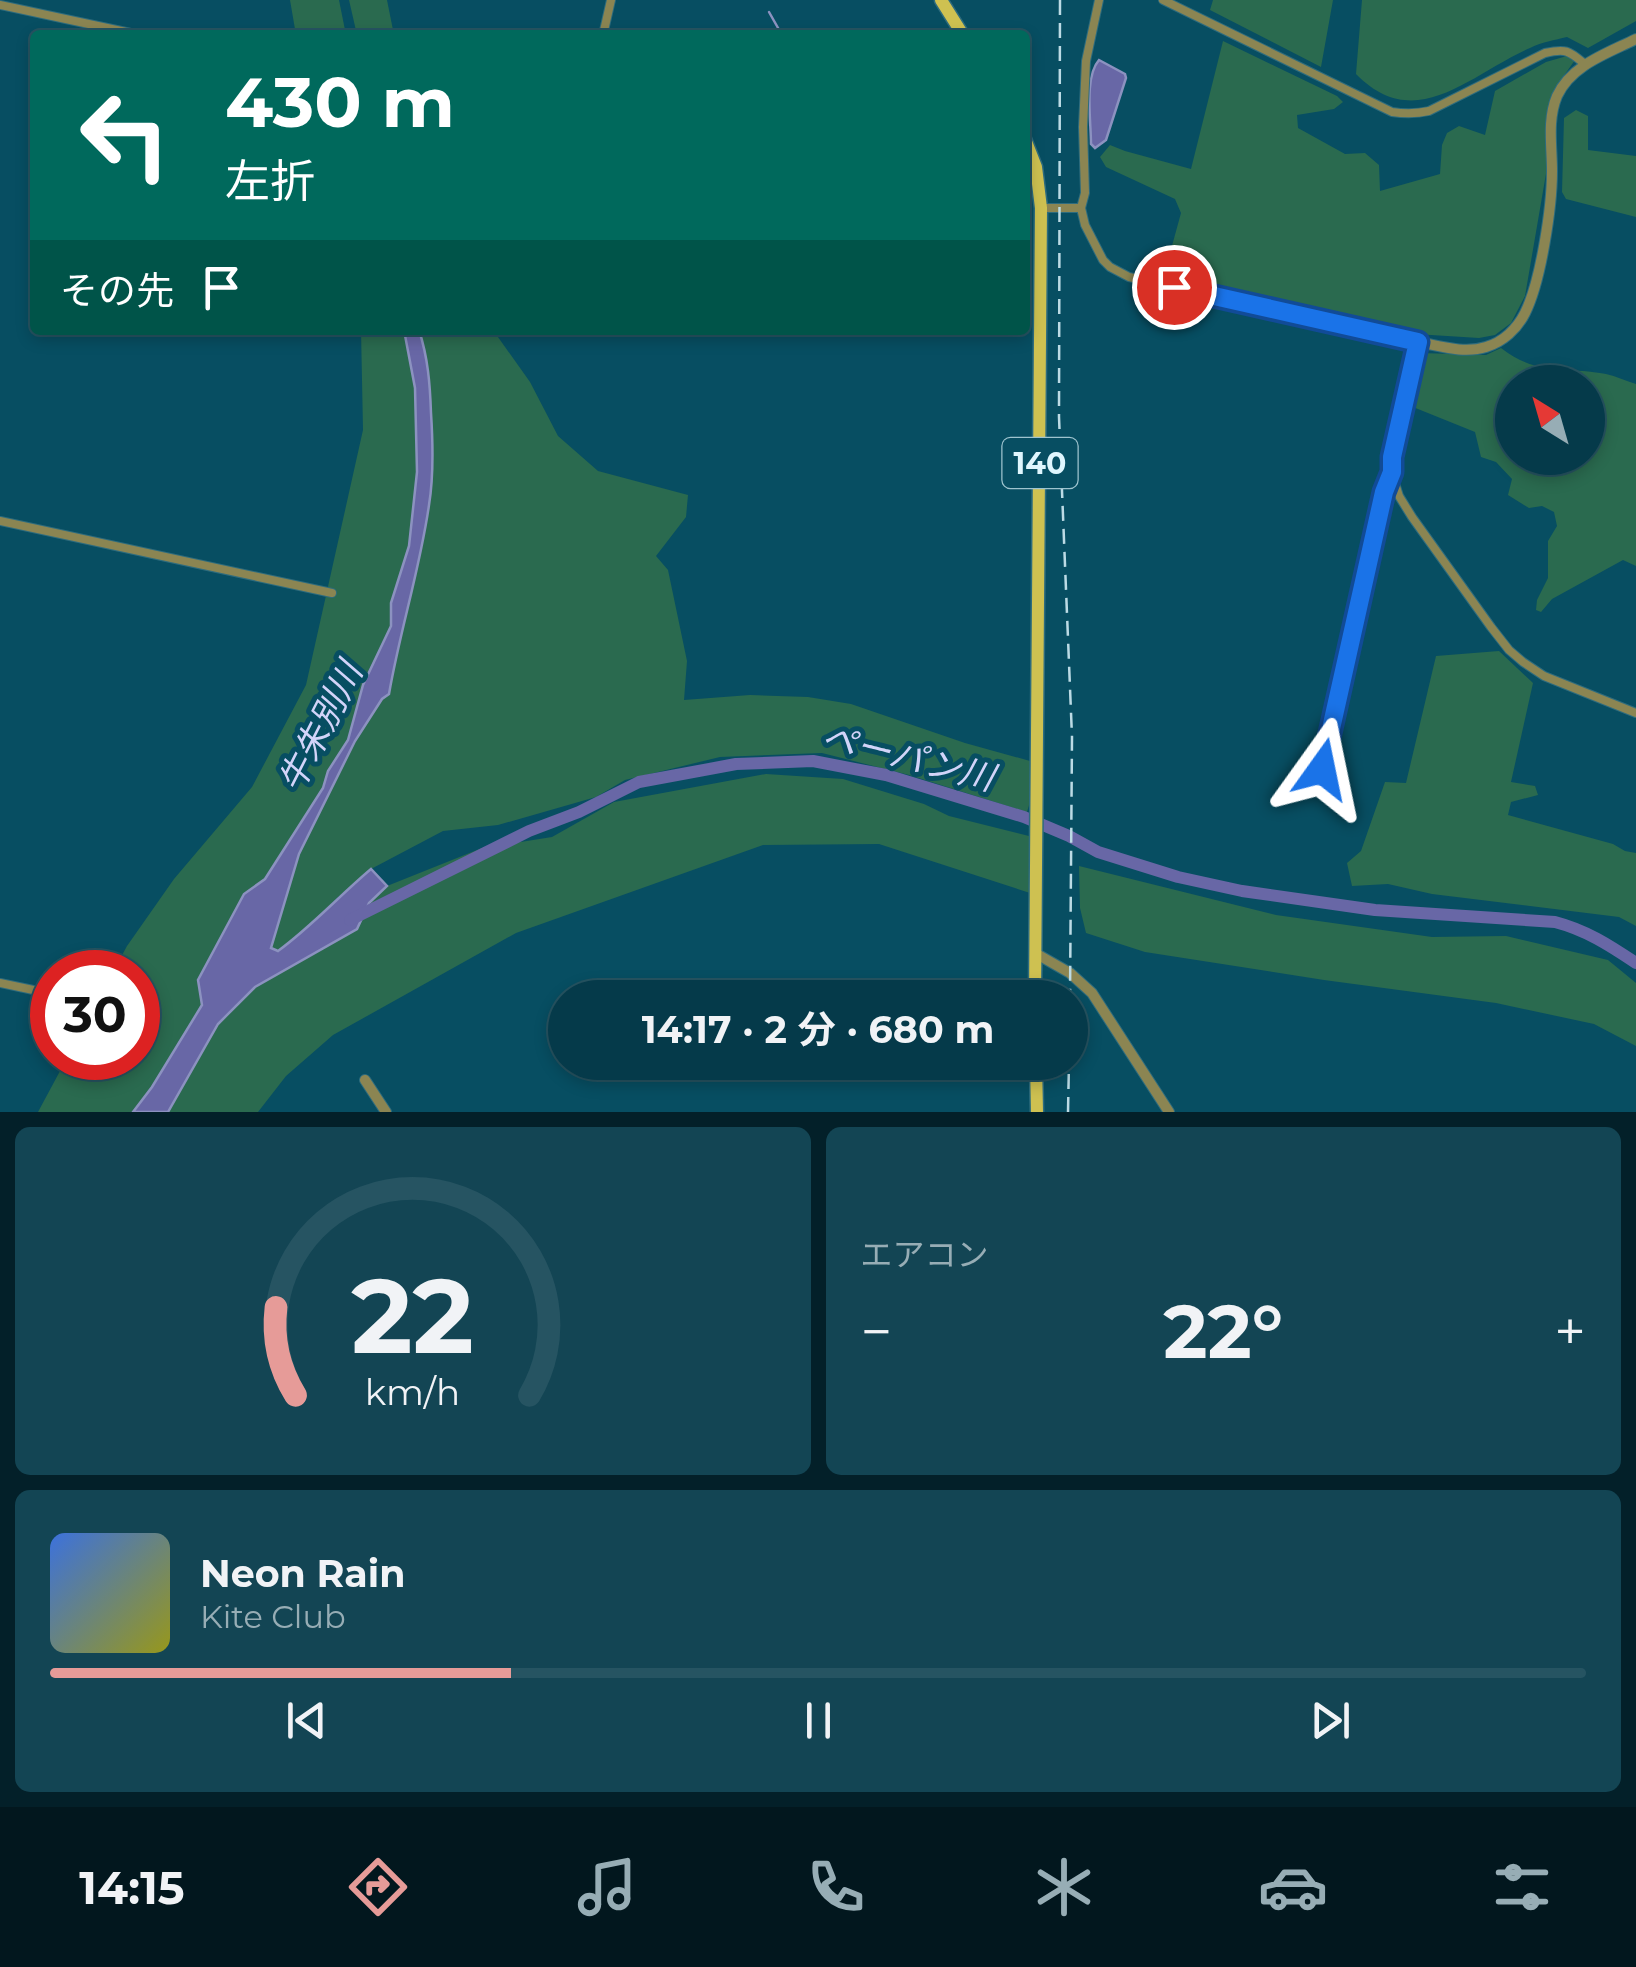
<!DOCTYPE html>
<html lang="ja">
<head>
<meta charset="utf-8">
<style>
	body { margin:0; font-family:Montserrat,"Noto Sans JP",sans-serif; background:#134554; color:#f1f3f6; height:100vh; display:flex; flex-direction:column; font-size:38px; white-space:nowrap }
	* { box-sizing:border-box; margin:0 }
	p { font-size:32px; color:#97adb5 }
	.icon { flex:none; width:55px; height:55px; fill:none; stroke:currentColor; stroke-width:2; stroke-linecap:round; stroke-linejoin:round }
	.map { position:relative; height:1112px; overflow:hidden }
	.panel { display:flex; flex-direction:column; gap:15px; padding:15px; background:#032029; flex:1 }
	.panel>* { flex:none }
	.top-card { position:absolute; left:30px; top:30px; width:1000px; height:305px; border-radius:10px; box-shadow:0 5px 15px #0003,0 0 0 2px #265462; background:#00695c; color:#fff; overflow:hidden }
	.needle { width:65px; rotate:323deg }
	.tools { position:absolute; left:1495px; top:365px; display:grid; gap:20px }
	.tools a { display:grid; place-items:center; width:110px; height:110px; border-radius:50%; background:#053a4a; box-shadow:0 5px 15px #0003,0 0 0 2px #265462; font-size:50px }
	.speed { position:absolute; left:30px; top:950px; display:flex; gap:20px; font-size:50px; font-weight:700; text-align:center }
	.speed>* { display:grid; place-content:center; width:130px; height:130px; border-radius:50%; background:#053a4a; box-shadow:0 5px 15px #0003,0 0 0 2px #265462; line-height:1 }
	.speed .limit { border:15px solid #d22; background:#fff; color:#111 }
	.pin { position:absolute; display:grid; place-items:center; width:85px; height:85px; color:#fff; margin:-42px; border:5px solid #fff; border-radius:50%; box-shadow:0 2px 10px #0007 }
	.me { position:absolute; width:110px; margin:-55px; rotate:12deg; stroke-linejoin:round; filter:drop-shadow(0 0 8px #0008) }
	.turn { display:flex; align-items:center; gap:35px; height:210px; padding:0 30px; font-size:45px }
	.turn .icon { width:130px; height:130px; stroke-width:2.5 }
	.turn b { display:block; font-size:70px; line-height:85px }
	.then { display:flex; align-items:center; height:95px; padding:0 30px; background:#0003; gap:20px; font-size:38px }
	.big { font-size:75px; font-weight:700; line-height:1.1 }
	.panel .widget { flex:1; display:flex; flex-direction:column; justify-content:center; gap:15px; min-width:0; padding:0 35px; border-radius:15px; background:#134554 }
	.panel .dial { align-items:center; gap:0 }
	.dial svg { height:260px; overflow:visible; fill:none; stroke:#265462; stroke-width:7; stroke-linecap:round; text-anchor:middle }
	.dial text { fill:#f1f3f6; stroke:none }
	.song { display:flex; align-items:center; gap:30px }
	.cover { width:120px; height:120px; border-radius:15px; background:linear-gradient(135deg,hsl(220 70% 55%),hsl(60 70% 35%)) }
	.played { height:10px; border-radius:5px; background:linear-gradient(90deg,#e69b98 30%,#265462 30%) }
	.keys { display:flex; justify-content:space-around; direction:ltr }
	.heat { display:flex; justify-content:space-between; align-items:center; font-size:55px; direction:ltr }
	.panel .tiles { flex:1; display:grid; gap:15px; grid-template-columns:1fr 1fr }
	.widget:last-child { grid-column:span 2 }
	.trip { position:absolute; left:548px; top:980px; width:540px; height:100px; border-radius:50px; background:#053a4a; box-shadow:0 5px 15px #0003,0 0 0 2px #265462; font-weight:700; line-height:100px; text-align:center }
	.dock { display:flex; height:160px; justify-content:space-around; align-items:center; background:#02171e; color:#97adb5 }
	.dock .icon { width:70px; height:70px }
	.dock .current { color:#e69b98 }
	.dock b { font-size:45px; color:#f1f3f6 }
	.map>svg:first-child { display:block }
	.green { fill:#2a6a4f; fill-rule:evenodd }
	.water { fill:#6867a6; stroke:#8c92c0; stroke-width:2.5 }
	.lines { fill:none; stroke-linecap:round; stroke-linejoin:round }
	.stream { stroke:#8c92c0; stroke-width:2.5 }
	.river { stroke:#6867a6; stroke-width:12 }
	.minor-casing { stroke:#2e6c7e; stroke-width:10 }
	.tertiary-casing { stroke:#2e6c7e; stroke-width:12 }
	.primary-casing { stroke:#2e6c7e; stroke-width:15 }
	.minor { stroke:#8b8552; stroke-width:8 }
	.tertiary { stroke:#8b8552; stroke-width:10 }
	.primary { stroke:#cec151; stroke-width:12 }
	.rail { stroke:#bcdbe5; stroke-width:2.5; stroke-dasharray:15 8; stroke-linecap:butt }
	.route-casing { stroke:#114b97; stroke-width:25 }
	.route { stroke:#1a73e8; stroke-width:18 }
	.labels { text-anchor:middle; dominant-baseline:central; stroke-width:10; stroke-linejoin:round; paint-order:stroke }
	.shield { fill:#074e62; stroke:#9ec4cf; stroke-width:2.5 }
	.shield-label { font-size:30px; font-weight:bold; fill:#dff6fe }
	.water-label { font-size:35px; font-style:italic; fill:#d2d4f9; stroke:#074e62 }
</style>
</head>
<body>
<div class="map">
<svg width="1636" height="1112" viewBox="0 0 1636 1112">
	<rect width="100%" height="100%" fill="#074e62"/>
	<path class="green" d="M290 0H339L346 35H296Z
		M349 0H387L394 35H357Z
		M1213 0H1333L1321 67 1210 10Z
		M1362 0H1636V21L1588 48 1567 37C1555 40 1541 42 1530 48 1469 75 1416 135 1356 74Z
		M1223 41 1337 96 1343 102 1334 109 1297 115 1298 128 1345 154 1365 153 1379 165 1380 191 1440 174 1442 145 1447 133 1459 126 1485 135 1495 91 1546 62 1567 56 1575 60 1558 84 1547 118V168L1525 296 1511 323 1495 335 1479 338 1415 334 1231 297C1210 283 1183 290 1164 275L1181 213 1175 199 1106 167 1100 157 1110 145 1125 151 1191 169Z
		M1576 110 1588 116V150L1636 156V217L1566 199 1562 192 1564 118Z
		M361 330H404L415 388 417 472 409 546 391 603V626L363 685 348 740 328 771 323 788 265 879 244 894 202 1005 152 1087 133 1112H38L67 1058H138V972H113L127 946 174 879 252 787 306 685 363 430Z
		M419 330H493L530 382 558 436 598 471 688 495 686 517 656 556 668 570 687 661 684 700 750 695 808 697 851 704 965 743 1030 761V802L1027 812 909 775 822 753 720 757 625 780 596 797 498 825 443 831 371 869 337 898 302 934 278 952 271 948 299 854 355 741 382 699 389 693C400 630 420 569 429 505 434 474 433 444 431 413 430 384 428 358 419 330Z
		M1501 348C1539 377 1564 366 1606 374 1616 376 1626 381 1636 384V566L1623 560 1552 599 1541 612 1536 610 1537 600 1548 578V541L1557 526 1554 512 1542 506 1529 508 1508 495 1512 479 1496 462 1481 457 1475 432 1408 405 1420 353 1486 355ZM1512 382H1588V458H1512Z
		M1499 651 1533 683 1511 782 1535 786 1538 795 1511 802 1508 815 1613 844 1625 851 1636 853V926L1619 917 1432 894 1388 884 1352 886 1347 863 1361 851 1385 782 1406 783 1436 656Z
		M766 774 843 779 924 804 949 816 1029 836 1030 893 879 844 763 845 516 933 333 1035 286 1076 258 1112H168L218 1024 255 987 357 929 369 903 387 886 482 848 552 837 614 802Z
		M1079 866 1276 915 1432 937 1506 936 1608 960 1636 983V1046L1594 1024 1496 1003 1324 980 1145 952 1086 933 1080 908Z"/>
	<path class="water" d="M1099 60 1125 74 1126 78 1106 140 1095 148 1091 144C1091 120 1084 77 1099 60Z
		M404 330H419C428 358 430 384 431 413 433 444 434 475 429 505 420 569 400 630 389 694L382 699 355 741 299 854 271 948 278 951C311 927 339 896 371 869L387 886 369 903 357 929 255 987 218 1024 168 1112H133L152 1087 202 1005 198 980 244 894 265 879 323 788 328 771 348 740 363 685 391 626V603L409 546 417 472 415 388Z"/>
	<g class="lines">
		<path class="stream" d="M769 12 782 35"/>
		<path class="river" d="M350 920 529 831 579 812 639 782 736 764 813 761 886 775 1024 817 1069 836 1098 852 1178 877 1242 891 1375 910 1555 922C1586 930 1609 945 1636 963"/>
		<defs>
			<path id="minor" d="M1099 0 1086 61 1083 127 1085 193 1081 208 1085 225 1103 260 1110 267 1129 277 1418 342 1393 457 1391 472 1384 493 1322 769
				M1163 0 1392 112C1406 114 1416 114 1429 111L1545 53C1567 48 1569 51 1586 65
				M0 5 140 35
				M603 35 611 0
				M1041 208H1081
				M1392 474 1399 496 1412 517 1491 627 1509 650 1523 662 1544 676 1636 713
				M0 521 332 593
				M0 983 52 994"/>
			<path id="tertiary" d="M1418 342C1440 346 1464 354 1486 347 1503 342 1517 329 1525 313 1541 281 1552 207 1552 171 1552 146 1547 120 1557 96 1571 65 1608 53 1636 39
				M1035 953 1070 973 1092 993 1169 1112
				M365 1080 386 1112"/>
			<path id="primary" d="M941 0 963 35
				M1025 139 1036 167 1041 208 1035 998
				M1036 1062 1037 1112"/>
		</defs>
		<use href="#minor" class="minor-casing"/>
		<use href="#tertiary" class="tertiary-casing"/>
		<use href="#primary" class="primary-casing"/>
		<use href="#minor" class="minor"/>
		<use href="#tertiary" class="tertiary"/>
		<use href="#primary" class="primary"/>
		<path class="rail" d="M1060 0 1059 417 1072 737 1070 998
			M1068 1112 1069 1062"/>
	</g>
	<g class="lines">
		<defs>
			<path id="route" d="M1174 287 1418 342 1392 457V472L1384 492 1322 769"/>
		</defs>
		<use href="#route" class="route-casing"/>
		<use href="#route" class="route"/>
	</g>
	<g class="labels">
		<rect class="shield" x="1002.5" y="438" width="75" height="50" rx="8"/>
		<g class="shield-label">
			<text x="1040" y="463">140</text>
		</g>
		<g class="water-label">
			<text transform="translate(320 727) rotate(-63)">牛朱別川</text>
			<text transform="translate(908 757) rotate(14)">ペーパン川</text>
		</g>
	</g>
</svg>
<div class="tools">
<a><svg class="needle" viewBox="-14 -14 28 28"><path d="M0-13l5 13h-10z" fill="#e53935"/><path d="M0 13l5-13h-10z" fill="#97adb5"/></svg></a>
</div>
<div class="speed"><div class="limit">30</div></div>
<div class="pin" style="left:1174px;top:287px;background:#d93025"><svg class="icon" aria-label="arrive" viewBox="0 0 24 24"><path d="M6 21V4h12l-3 4 3 4H6"/></svg></div>
<svg class="me" style="left:1322px;top:769px" viewBox="-20 -20 40 40"><path d="M0-17L14 15 0 8-14 15z" fill="#1a73e8" stroke="#fff" stroke-width="4"/></svg>
<div class="trip">14:17 · 2 分 · 680 m</div>
<div class="top-card">
<div class="turn"><svg class="icon" aria-label="left" viewBox="0 0 24 24"><path d="M17 20v-9H6M10 6l-5 5 5 5"/></svg><div><b>430 m</b>左折</div></div>
<div class="then">その先<svg class="icon" aria-label="arrive" viewBox="0 0 24 24"><path d="M6 21V4h12l-3 4 3 4H6"/></svg></div>
</div>
</div>
<section class="panel">
<div class="tiles">
<div class="widget dial"><svg viewBox="0 0 100 80">
<path d="M14 69A42 42 0 1 1 86 69"/>
<path d="M14 69A42 42 0 0 1 8 42" stroke="#e69b98"/>
<text x="50" y="56" font-size="32" font-weight="700">22</text>
<text x="50" y="72" font-size="11">km/h</text>
</svg></div>
<div class="widget"><p>エアコン</p>
<div class="heat"><a>−</a><b class="big">22°</b><a>+</a></div>
</div>
<div class="widget">
<div class="song"><i class="cover"></i><div><b>Neon Rain</b><p>Kite Club</p></div></div>
<div class="played"></div>
<div class="keys"><svg class="icon" aria-label="previous" viewBox="0 0 24 24"><path d="M18 5L8 12l10 7zM5 5v14"/></svg><svg class="icon" aria-label="pause" viewBox="0 0 24 24"><path d="M8 5v14M16 5v14"/></svg><svg class="icon" aria-label="next" viewBox="0 0 24 24"><path d="M6 5l10 7-10 7zM19 5v14"/></svg></div>
</div>
</div>
</section>
<nav class="dock">
<b>14:15</b>
<svg class="icon current" aria-label="directions" viewBox="0 0 24 24"><path d="M12 3l9 9-9 9-9-9zM9 14v-3h6M13 9l2 2-2 2"/></svg>
<svg class="icon" aria-label="music" viewBox="0 0 24 24"><path d="M9 18V5l10-2v13"/><circle cx="6" cy="18" r="3"/><circle cx="16" cy="16" r="3"/></svg>
<svg class="icon" aria-label="phone" viewBox="0 0 24 24"><path d="M5 4h4l2 5-3 2q2 4 5 5l2-3 5 2v4C11 20 4 13 5 4z"/></svg>
<svg class="icon" aria-label="climate" viewBox="0 0 24 24"><path d="M12 3v18M4 7l16 10M4 17L20 7"/></svg>
<svg class="icon" aria-label="car" viewBox="0 0 24 24"><path d="M5 17H2v-5l4-1 3-4h7l3 4 3 1v5h-3M9 17h6M6 11h13"/><circle cx="7" cy="17" r="2"/><circle cx="17" cy="17" r="2"/></svg>
<svg class="icon" aria-label="filters" viewBox="0 0 24 24"><path d="M4 7h16M4 17h16"/><circle cx="9" cy="7" r="2"/><circle cx="15" cy="17" r="2"/></svg>
</nav>
</body>
</html>
